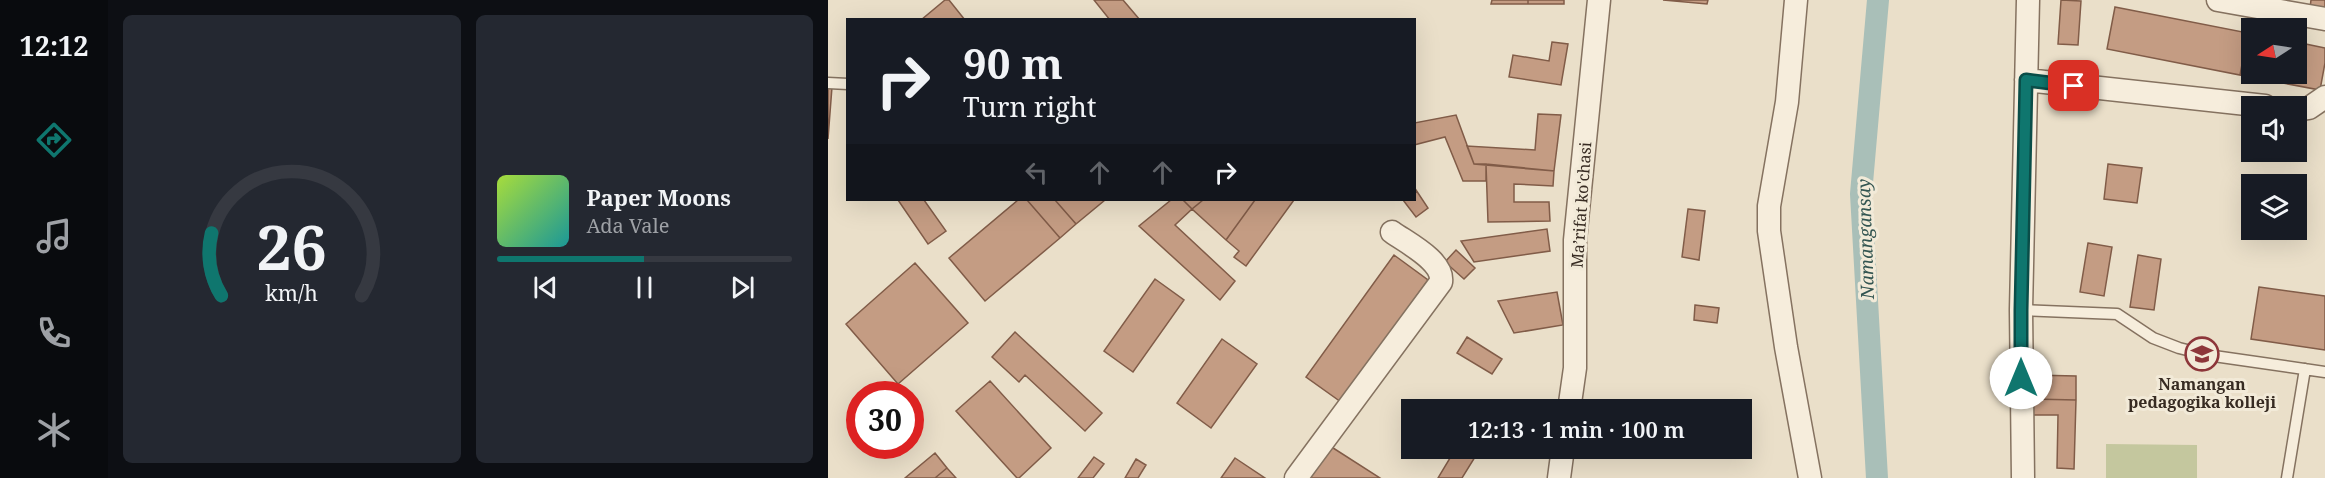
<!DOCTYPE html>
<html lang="en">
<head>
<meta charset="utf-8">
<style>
	body { margin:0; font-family:"Noto Serif",serif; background:#242831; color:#f1f3f6; height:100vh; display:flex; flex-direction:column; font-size:22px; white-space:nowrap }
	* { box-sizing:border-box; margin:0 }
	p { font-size:20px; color:#9ea1a6 }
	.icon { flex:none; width:33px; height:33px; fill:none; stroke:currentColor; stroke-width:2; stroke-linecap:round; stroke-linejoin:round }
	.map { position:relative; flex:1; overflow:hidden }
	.sheet { display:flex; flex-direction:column; gap:15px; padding:15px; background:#0d0f14; width:720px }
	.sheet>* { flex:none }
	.guide { position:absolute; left:18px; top:18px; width:570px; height:183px; border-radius:0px; box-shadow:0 6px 24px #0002; background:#171b24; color:#f1f3f6; overflow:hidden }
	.needle { width:39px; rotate:258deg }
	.tools { position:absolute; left:1413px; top:18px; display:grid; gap:12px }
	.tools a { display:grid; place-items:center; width:66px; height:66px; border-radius:0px; background:#171b24; box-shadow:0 6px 24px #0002; font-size:30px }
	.speed { position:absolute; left:18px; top:381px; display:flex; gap:12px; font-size:30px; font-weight:700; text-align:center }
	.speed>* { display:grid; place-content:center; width:78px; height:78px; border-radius:50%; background:#171b24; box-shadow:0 6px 24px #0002; line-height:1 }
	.speed .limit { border:9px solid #d22; background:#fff; color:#111 }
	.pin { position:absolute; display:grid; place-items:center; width:51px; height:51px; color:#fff; margin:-26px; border-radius:12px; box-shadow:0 3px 9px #0006 }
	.me { position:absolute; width:66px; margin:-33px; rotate:0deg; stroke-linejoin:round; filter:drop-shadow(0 0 4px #0008) }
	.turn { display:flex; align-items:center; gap:21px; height:126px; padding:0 18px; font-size:27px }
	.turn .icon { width:78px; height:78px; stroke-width:2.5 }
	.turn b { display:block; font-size:42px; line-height:51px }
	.lanes { display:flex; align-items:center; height:57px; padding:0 18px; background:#0003; justify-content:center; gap:30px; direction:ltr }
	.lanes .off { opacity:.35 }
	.sheet .card { flex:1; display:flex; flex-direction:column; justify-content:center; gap:9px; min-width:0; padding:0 21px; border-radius:9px; background:#242831 }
	.sheet .dial { align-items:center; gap:0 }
	.dial svg { height:156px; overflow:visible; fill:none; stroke:#363941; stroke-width:7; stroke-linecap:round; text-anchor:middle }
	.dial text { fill:#f1f3f6; stroke:none }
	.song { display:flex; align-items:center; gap:18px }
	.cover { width:72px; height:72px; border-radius:9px; background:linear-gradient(135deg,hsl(80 70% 55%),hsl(180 70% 35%)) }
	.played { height:6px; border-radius:3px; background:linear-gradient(90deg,#0f766e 50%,#363941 50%) }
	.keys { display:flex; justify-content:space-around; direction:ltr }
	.sheet .tiles { flex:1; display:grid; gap:15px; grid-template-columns:repeat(2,1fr) }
	.trip { position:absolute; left:573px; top:399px; width:351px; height:60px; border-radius:0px; background:#171b24; box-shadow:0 6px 24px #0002; font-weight:600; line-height:60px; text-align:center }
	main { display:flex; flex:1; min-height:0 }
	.tabs { display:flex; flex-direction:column; width:108px; justify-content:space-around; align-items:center; background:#090b0e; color:#9ea1a6 }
	.tabs .icon { width:42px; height:42px }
	.tabs .selected { color:#0f766e }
	.tabs b { font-size:27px; color:#f1f3f6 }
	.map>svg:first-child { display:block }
	.green { fill:#c4c79e }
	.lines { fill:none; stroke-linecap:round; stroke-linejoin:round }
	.canal { stroke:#a9bfb8; stroke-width:22 }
	.building { fill:#c49c83; stroke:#815c48; stroke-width:1.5 }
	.lane-casing { stroke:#857260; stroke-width:13 }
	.street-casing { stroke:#857260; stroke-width:25 }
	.lane { stroke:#f6eddc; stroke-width:10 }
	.street { stroke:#f6eddc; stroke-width:22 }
	.route-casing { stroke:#0a4d48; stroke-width:15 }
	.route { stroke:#0f766e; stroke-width:10 }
	.labels { text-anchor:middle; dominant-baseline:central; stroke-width:6; stroke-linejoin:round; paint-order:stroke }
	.street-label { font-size:16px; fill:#372b22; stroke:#f2ead8 }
	.poi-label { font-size:16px; font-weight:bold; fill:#372b22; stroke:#f2ead8 }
	.water-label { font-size:18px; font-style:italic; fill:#335551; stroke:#f2ead8 }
</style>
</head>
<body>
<main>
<nav class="tabs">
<b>12:12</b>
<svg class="icon selected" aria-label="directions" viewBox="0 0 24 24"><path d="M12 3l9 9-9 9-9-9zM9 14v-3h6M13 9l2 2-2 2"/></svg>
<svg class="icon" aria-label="music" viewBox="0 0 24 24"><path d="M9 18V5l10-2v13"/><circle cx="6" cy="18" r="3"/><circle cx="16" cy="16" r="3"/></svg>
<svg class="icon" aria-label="phone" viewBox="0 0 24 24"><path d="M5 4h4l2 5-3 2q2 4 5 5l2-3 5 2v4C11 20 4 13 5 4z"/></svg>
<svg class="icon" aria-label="climate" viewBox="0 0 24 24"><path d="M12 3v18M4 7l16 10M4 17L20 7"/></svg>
</nav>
<section class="sheet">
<div class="tiles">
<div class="card dial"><svg viewBox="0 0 100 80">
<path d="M14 69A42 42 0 1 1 86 69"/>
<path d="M14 69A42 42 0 0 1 9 37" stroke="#0f766e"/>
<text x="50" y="56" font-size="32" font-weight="700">26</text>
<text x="50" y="72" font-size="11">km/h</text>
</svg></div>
<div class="card">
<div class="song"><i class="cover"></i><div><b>Paper Moons</b><p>Ada Vale</p></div></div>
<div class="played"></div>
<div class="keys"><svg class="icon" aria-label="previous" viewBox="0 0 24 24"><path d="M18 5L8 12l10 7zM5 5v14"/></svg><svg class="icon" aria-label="pause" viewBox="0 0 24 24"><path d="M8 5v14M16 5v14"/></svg><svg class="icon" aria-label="next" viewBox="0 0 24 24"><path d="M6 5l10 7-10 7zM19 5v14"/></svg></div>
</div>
</div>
</section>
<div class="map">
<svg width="1497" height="478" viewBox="0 0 1497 478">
	<rect width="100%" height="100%" fill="#eadfc9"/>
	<path class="green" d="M1278 444 1369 445V478H1278Z"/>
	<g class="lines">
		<path class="canal" d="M1049 478 1033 194 1050 0"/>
	</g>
	<path class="building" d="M117 0H121L137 20H93Z
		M266 0H295L312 20H282Z
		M664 0H700V4H663Z
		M700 0H736V4H700Z
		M835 0H880L879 4Z
		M1233 0 1253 1 1250 45 1230 44Z
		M1483 0H1497V10L1482 8Z
		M1287 7 1420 33 1412 75 1279 49Z
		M1420 33H1424V74H1468V42L1497 48V63L1492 90 1412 75Z
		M724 42 740 44 733 85 681 77 685 55 721 61Z
		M0 87H4L0 139Z
		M710 114 733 115 726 171 646 164 639 146 707 150Z
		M628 115 646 164H658V181H635L617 137 586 145V123Z
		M658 164 726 171 725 186 686 184V202H721L722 221 660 222Z
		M1280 164 1314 168 1309 203 1276 199Z
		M588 190 600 208 588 217 575 200H586Z
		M70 200H96L118 231 100 244Z
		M190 200H199L232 238 157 301 121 258Z
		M199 200H227L248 224 232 238Z
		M227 200H277L248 224Z
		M343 200H355L364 209 347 225 407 281 392 300 311 226Z
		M355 200H375L364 209Z
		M375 200H427L398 240 364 209Z
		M427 200H466L418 266 406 257 411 251 398 240Z
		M860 209 877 211 871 260 854 257Z
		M719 229 722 251 646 262 633 241Z
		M1260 243 1284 247 1276 296 1252 292Z
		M628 250 647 268 636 279 617 262Z
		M566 255 600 280 513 402 478 377Z
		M1310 255 1333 259 1326 310 1302 307Z
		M87 263 140 323 70 384 18 324Z
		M327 279 356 300 305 372 276 351Z
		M1431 287 1497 296V350L1423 339Z
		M729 292 735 325 686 333 670 301Z
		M867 305 891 308 889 323 866 320Z
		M187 332 274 413 257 431 197 375 191 382 164 357Z
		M639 337 674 359 664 374 629 353Z
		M394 339 429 364 383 428 349 403Z
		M1201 375 1248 376V400L1204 399Z
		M162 381 223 448 191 478H189L128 411Z
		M1204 399 1248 400 1246 469 1229 468 1230 415H1204Z
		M502 446 552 478H481Z
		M628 448 652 449 634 478H610Z
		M107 453 119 468 107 478H77Z
		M266 457 276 464 265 478H250Z
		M407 458 437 478H393Z
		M308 459 318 465 310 478H297Z
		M119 468 128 478H107Z"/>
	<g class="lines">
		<defs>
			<path id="lane" d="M0 83 20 84
				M1193 310 1289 314 1325 338 1351 348 1379 355 1497 372
				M1459 478 1477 369"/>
			<path id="street" d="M968 0 959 102 941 206V231L958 347 982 478
				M1390 0 1497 19
				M1198 80 1437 106
				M1468 110 1481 108 1497 97
				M741 410 747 368V240L771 0
				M468 478 613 282C616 261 579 243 564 232
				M731 478 735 448
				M1195 478 1193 310 1200 0"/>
		</defs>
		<use href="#lane" class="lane-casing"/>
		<use href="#street" class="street-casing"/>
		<use href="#lane" class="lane"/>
		<use href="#street" class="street"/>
	</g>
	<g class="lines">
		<defs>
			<path id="route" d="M1193 378V310L1198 80 1246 86"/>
		</defs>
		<use href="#route" class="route-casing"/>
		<use href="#route" class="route"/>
	</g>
	<defs>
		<symbol id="university-ring" viewBox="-11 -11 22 22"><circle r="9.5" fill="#f2ead8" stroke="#8d363a" stroke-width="1.5"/><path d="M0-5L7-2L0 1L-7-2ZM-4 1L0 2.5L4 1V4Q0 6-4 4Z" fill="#8d363a"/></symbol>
	</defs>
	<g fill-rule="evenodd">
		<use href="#university-ring" x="1355" y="335" width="38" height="38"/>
	</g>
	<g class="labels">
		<g class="street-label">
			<text transform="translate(753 205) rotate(-86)">Maʼrifat ko'chasi</text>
		</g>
		<g class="poi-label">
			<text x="1374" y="384">Namangan<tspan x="1374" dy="18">pedagogika kolleji</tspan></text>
		</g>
		<g class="water-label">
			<text transform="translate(1037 239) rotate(-92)">Namangansay</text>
		</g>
	</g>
</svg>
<div class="tools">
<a><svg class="needle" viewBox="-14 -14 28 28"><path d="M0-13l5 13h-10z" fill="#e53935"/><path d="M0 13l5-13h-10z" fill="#9ea1a6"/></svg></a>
<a><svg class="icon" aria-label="sound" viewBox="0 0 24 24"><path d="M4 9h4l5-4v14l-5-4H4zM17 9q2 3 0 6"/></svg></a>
<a><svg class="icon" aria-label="layers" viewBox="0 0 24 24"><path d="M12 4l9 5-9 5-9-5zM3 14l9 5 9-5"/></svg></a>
</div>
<div class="speed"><div class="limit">30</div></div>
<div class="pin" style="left:1246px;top:86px;background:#d93025"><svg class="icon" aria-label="arrive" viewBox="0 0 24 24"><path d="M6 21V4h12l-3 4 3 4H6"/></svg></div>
<svg class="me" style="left:1193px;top:378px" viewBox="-20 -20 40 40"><circle r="19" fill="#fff"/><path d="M0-13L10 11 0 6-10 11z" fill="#0f766e"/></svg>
<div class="trip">12:13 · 1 min · 100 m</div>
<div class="guide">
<div class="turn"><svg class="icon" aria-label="right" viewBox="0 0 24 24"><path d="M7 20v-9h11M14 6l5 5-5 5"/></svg><div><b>90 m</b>Turn right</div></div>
<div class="lanes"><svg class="icon off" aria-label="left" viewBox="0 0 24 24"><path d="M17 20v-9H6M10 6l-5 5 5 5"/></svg><svg class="icon off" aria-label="ahead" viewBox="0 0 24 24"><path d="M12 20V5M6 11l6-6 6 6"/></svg><svg class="icon off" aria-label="ahead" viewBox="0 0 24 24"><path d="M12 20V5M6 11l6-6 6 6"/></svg><svg class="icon" aria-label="right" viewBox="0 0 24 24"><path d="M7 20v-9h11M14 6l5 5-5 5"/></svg></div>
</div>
</div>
</main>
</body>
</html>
